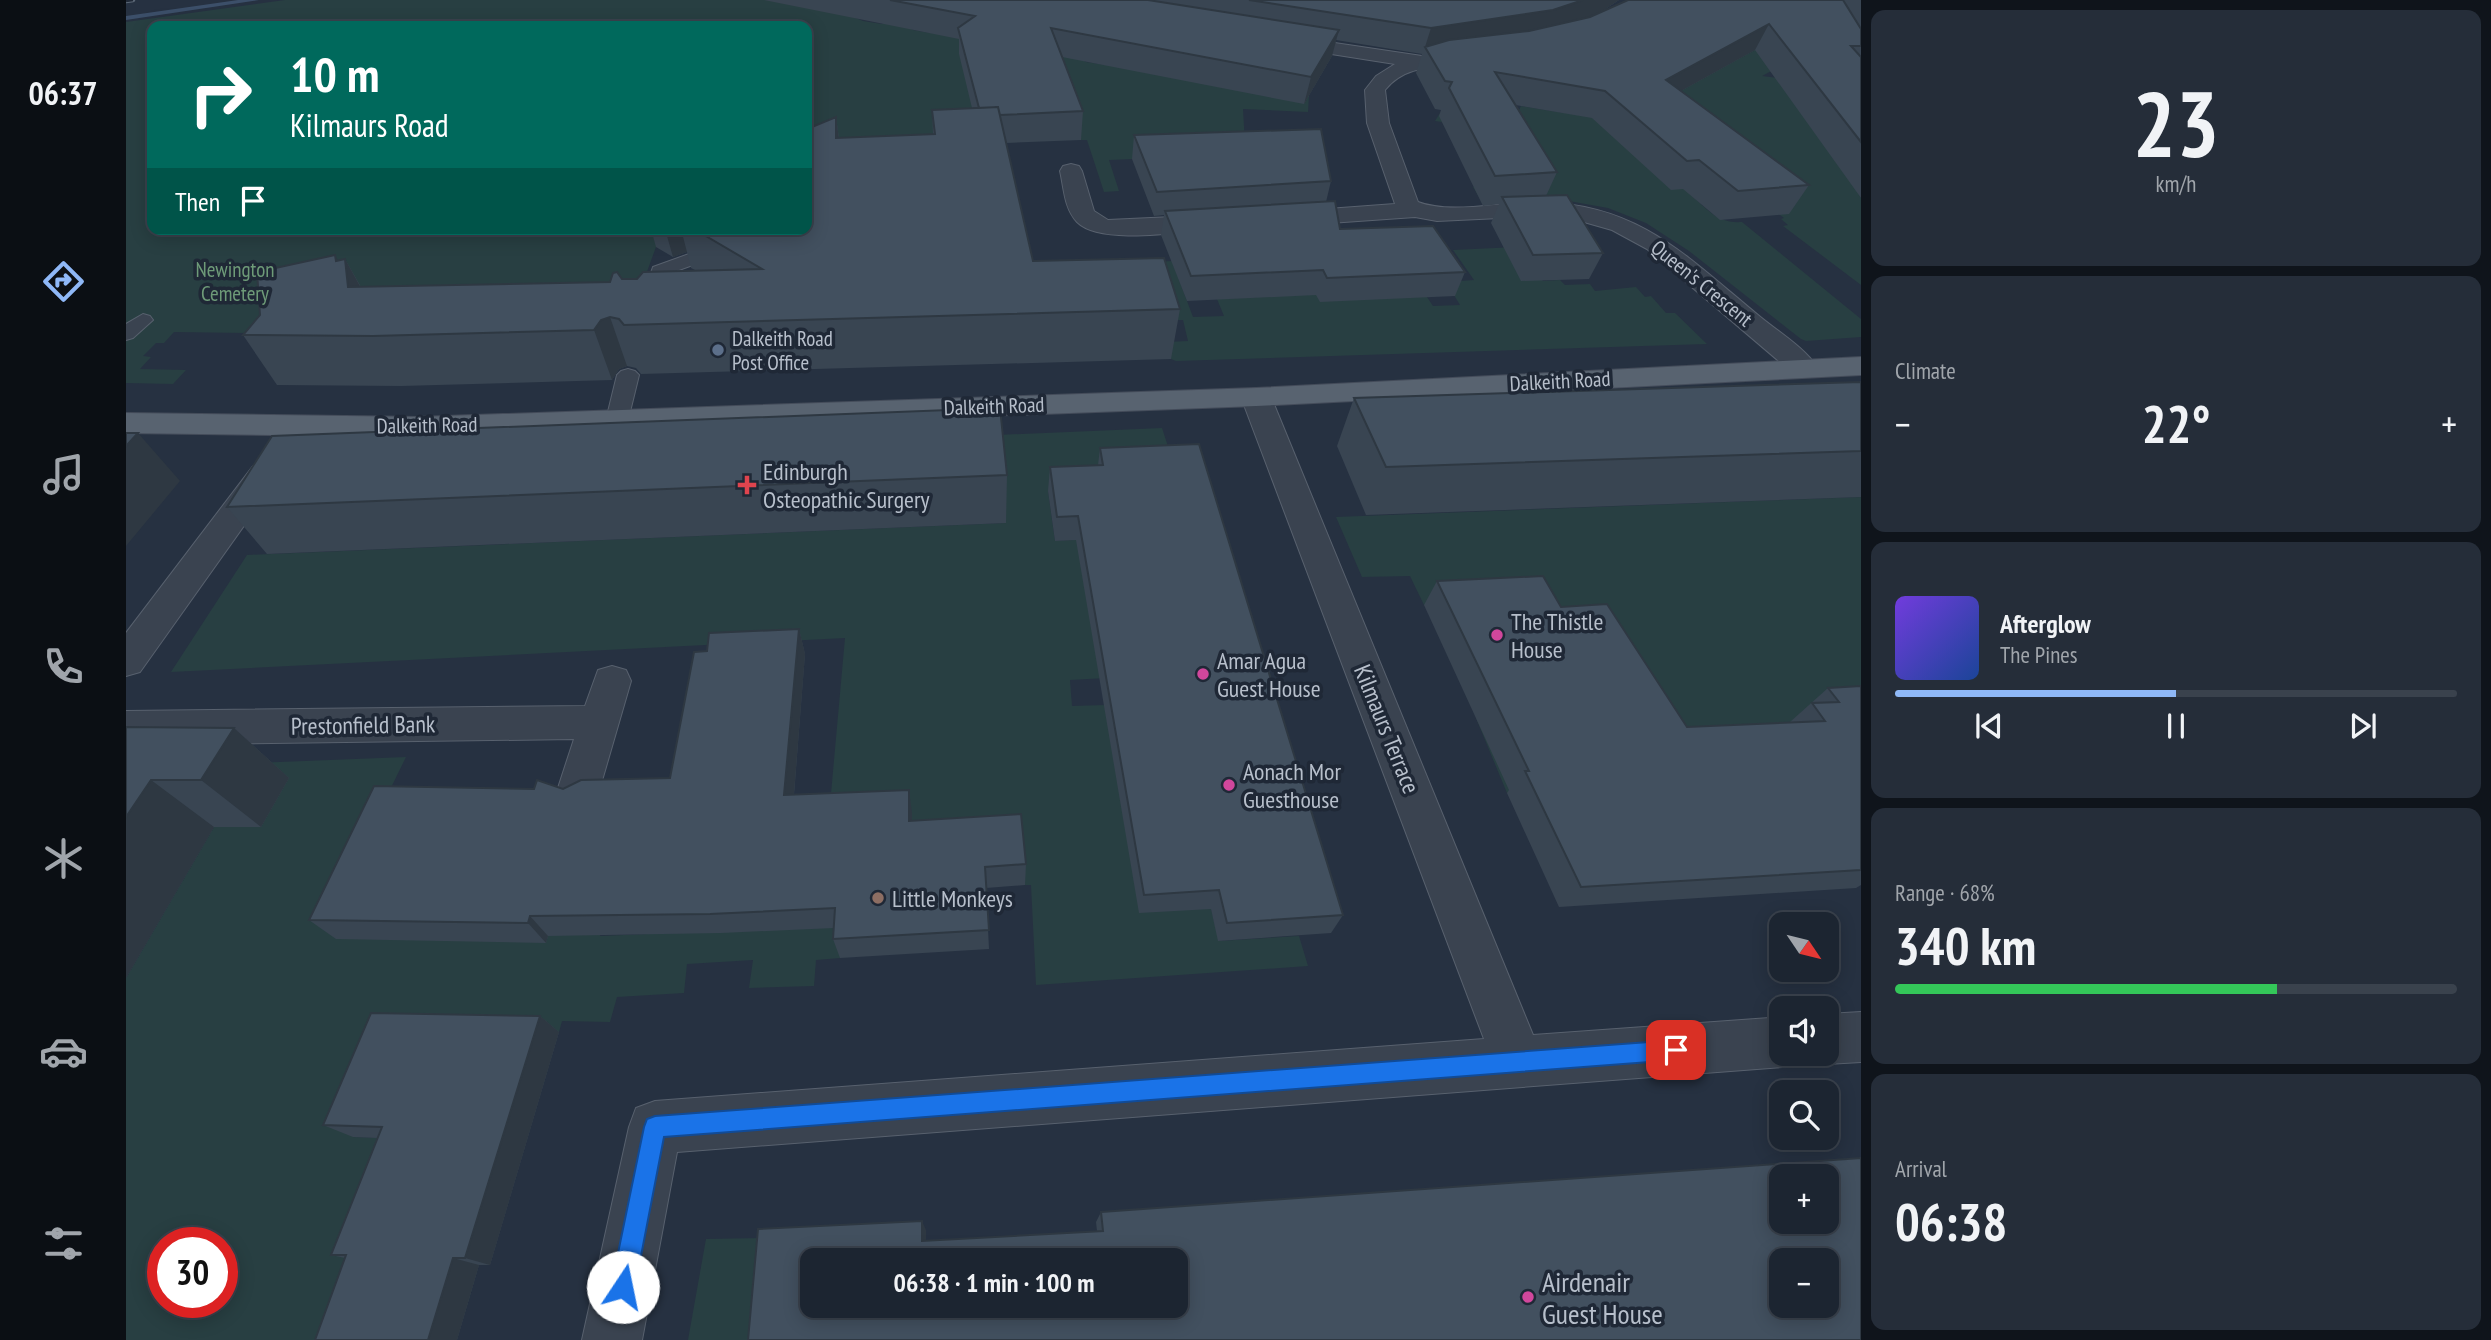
<!DOCTYPE html>
<html lang="en">
<head>
<meta charset="utf-8">
<style>
	body { margin:0; font-family:"PT Sans Narrow",sans-serif; background:#252d39; color:#f1f3f6; height:100vh; display:flex; flex-direction:column; font-size:26px; white-space:nowrap }
	* { box-sizing:border-box; margin:0 }
	p { font-size:23px; color:#a0a5ab }
	.icon { flex:none; width:38px; height:38px; fill:none; stroke:currentColor; stroke-width:2; stroke-linecap:round; stroke-linejoin:round }
	.map { position:relative; flex:1; overflow:hidden }
	.panel { display:flex; flex-direction:column; gap:10px; padding:10px; background:#0f141b; width:630px }
	.panel>* { flex:none }
	.banner { position:absolute; left:21px; top:21px; width:665px; height:214px; border-radius:14px; box-shadow:0 4px 18px #0003,0 0 0 2px #3a424d; background:#00695c; color:#fff; overflow:hidden }
	.needle { width:46px; rotate:125deg }
	.buttons { position:absolute; left:1643px; top:912px; display:grid; gap:14px }
	.buttons a { display:grid; place-items:center; width:70px; height:70px; border-radius:14px; background:#1c2531; box-shadow:0 4px 18px #0003,0 0 0 2px #3a424d; font-size:35px }
	.speed { position:absolute; left:21px; top:1227px; display:flex; gap:14px; font-size:35px; font-weight:700; text-align:center }
	.speed>* { display:grid; place-content:center; width:91px; height:91px; border-radius:50%; background:#1c2531; box-shadow:0 4px 18px #0003,0 0 0 2px #3a424d; line-height:1 }
	.speed .limit { border:10px solid #d22; background:#fff; color:#111 }
	.pin { position:absolute; display:grid; place-items:center; width:60px; height:60px; color:#fff; margin:-30px; border-radius:14px; box-shadow:0 4px 10px #0006 }
	.me { position:absolute; width:77px; margin:-38px; rotate:11deg; stroke-linejoin:round; filter:drop-shadow(0 0 5px #0008) }
	.turn { display:flex; align-items:center; gap:24px; height:147px; padding:0 28px; font-size:32px }
	.turn .icon { width:91px; height:91px; stroke-width:2.5 }
	.turn b { display:block; font-size:49px; line-height:60px }
	.then { display:flex; align-items:center; height:66px; padding:0 28px; background:#0003; gap:14px; font-size:26px }
	.big { font-size:52px; font-weight:700; line-height:1.1 }
	.panel .card { flex:1; display:flex; flex-direction:column; justify-content:center; gap:10px; min-width:0; padding:0 24px; border-radius:14px; background:#252d39 }
	.panel .dial { align-items:center; gap:0 }
	.dial b { font-size:91px; line-height:1 }
	.song { display:flex; align-items:center; gap:21px }
	.cover { width:84px; height:84px; border-radius:10px; background:linear-gradient(135deg,hsl(260 70% 55%),hsl(220 70% 35%)) }
	.played { height:7px; border-radius:4px; background:linear-gradient(90deg,#8fb8f7 50%,#3a424d 50%) }
	.keys { display:flex; justify-content:space-around; direction:ltr }
	.heat { display:flex; justify-content:space-between; align-items:center; font-size:38px; direction:ltr }
	.charge { height:10px; border-radius:5px; background:linear-gradient(90deg,#34c759 68%,#3a424d 0) }
	.trip { position:absolute; left:674px; top:1248px; width:388px; height:70px; border-radius:14px; background:#1c2531; box-shadow:0 4px 18px #0003,0 0 0 2px #3a424d; font-weight:700; line-height:70px; text-align:center }
	main { display:flex; flex:1; min-height:0 }
	.menu { display:flex; flex-direction:column; width:126px; justify-content:space-around; align-items:center; background:#0b0f14; color:#a0a5ab }
	.menu .icon { width:49px; height:49px }
	.menu .active { color:#8fb8f7 }
	.menu b { font-size:32px; color:#f1f3f6 }
	.map>svg:first-child { display:block }
	.green { fill:#283f42; fill-rule:evenodd }
	.lines { fill:none; stroke-linecap:round; stroke-linejoin:round }
	.stream { fill:#3c4f69; fill-rule:evenodd }
	.service-casing { stroke:#58616e; stroke-width:2 }
	.minor-casing { stroke:#58616e; stroke-width:2 }
	.primary-casing { stroke:#444c5a; stroke-width:2 }
	.service { fill:#3a4350; fill-rule:evenodd }
	.minor { fill:#3a4350; fill-rule:evenodd }
	.primary { fill:#586370; fill-rule:evenodd }
	.rail-casing { stroke:#5c6877; stroke-width:4.5 }
	.rail { stroke:#1f2836; stroke-width:2.5; stroke-dasharray:8; stroke-linecap:butt }
	.wall { fill:#394552 }
	.shaded-wall { fill:#2e3842 }
	.building { fill:#42505f; stroke:#2e3842; stroke-width:2; fill-rule:evenodd }
	.route { fill:#1a73e8; stroke:#114b97; stroke-width:2 }
	.service-dot { fill:#5c6f8a; stroke:#1f2836; stroke-width:2.5 }
	.health-dot { fill:#e0444e; stroke:#1f2836; stroke-width:2.5 }
	.hotel-dot { fill:#d1479c; stroke:#1f2836; stroke-width:2.5 }
	.education-dot { fill:#8d6e63; stroke:#1f2836; stroke-width:2.5 }
	.labels { text-anchor:middle; dominant-baseline:central; stroke-width:7; stroke-linejoin:round; paint-order:stroke }
	.far-park-label { font-size:21px; fill:#6e9b78; stroke:#1f2836 }
	.far-street-label { font-size:21px; fill:#b7bfcb; stroke:#1f2836 }
	.far-poi-label { font-size:21px; fill:#b7bfcb; stroke:#1f2836; text-anchor:start }
	.poi-label { font-size:24px; fill:#b7bfcb; stroke:#1f2836; text-anchor:start }
	.street-label { font-size:24px; fill:#b7bfcb; stroke:#1f2836 }
	.near-poi-label { font-size:28px; fill:#b7bfcb; stroke:#1f2836; text-anchor:start }
</style>
</head>
<body>
<main>
<nav class="menu">
<b>06:37</b>
<svg class="icon active" aria-label="directions" viewBox="0 0 24 24"><path d="M12 3l9 9-9 9-9-9zM9 14v-3h6M13 9l2 2-2 2"/></svg>
<svg class="icon" aria-label="music" viewBox="0 0 24 24"><path d="M9 18V5l10-2v13"/><circle cx="6" cy="18" r="3"/><circle cx="16" cy="16" r="3"/></svg>
<svg class="icon" aria-label="phone" viewBox="0 0 24 24"><path d="M5 4h4l2 5-3 2q2 4 5 5l2-3 5 2v4C11 20 4 13 5 4z"/></svg>
<svg class="icon" aria-label="climate" viewBox="0 0 24 24"><path d="M12 3v18M4 7l16 10M4 17L20 7"/></svg>
<svg class="icon" aria-label="car" viewBox="0 0 24 24"><path d="M5 17H2v-5l4-1 3-4h7l3 4 3 1v5h-3M9 17h6M6 11h13"/><circle cx="7" cy="17" r="2"/><circle cx="17" cy="17" r="2"/></svg>
<svg class="icon" aria-label="filters" viewBox="0 0 24 24"><path d="M4 7h16M4 17h16"/><circle cx="9" cy="7" r="2"/><circle cx="15" cy="17" r="2"/></svg>
</nav>
<div class="map">
<svg width="1735" height="1340" viewBox="0 0 1735 1340">
	<rect width="100%" height="100%" fill="#263141"/>
	<path class="green" d="M159 0H687L737 21 756 24 766 18 787 30 798 32 937 49 960 62 980 65 1001 45 1183 96 1182 112 1117 109 1119 144 1055 157 983 160 993 191 978 192 961 140H955L946 114 849 118 884 270 1046 261 1067 317 1098 316 1091 299 1131 297 1115 263 1297 291 1307 306 1334 305 1320 282 1348 280 1327 250 1390 247 1417 281 1434 280 1439 285 1464 284 1469 291 1510 287 1519 297 1525 296 1540 313H1549L1581 344 1050 361 1045 359 1040 342 1062 341 1057 320H1035L708 276 681 178V26H26V229H569L530 247 503 321 122 333 48 332 38 343H30L17 356 25 357 14 369 60 370 47 384 0 383V22Z
		M1619 23 1651 68 1636 76 1667 80 1735 198V285L1657 226 1662 225 1655 219 1658 218 1619 188 1559 189C1578 206 1590 224 1616 222L1735 319V337L1680 341 1675 339 1563 251 1520 223 1482 208 1409 195 1353 197 1347 187 1409 188 1316 122 1309 121 1314 113 1389 118 1395 106 1438 113Z
		M1036 428 1049 468 975 489 922 491 929 541 984 538 1034 675 944 680 946 706 980 705 1085 909 1093 941 1173 936 1182 966 910 985 905 885H899L894 836 719 846 714 958 690 960 688 986 623 988 627 960 561 964 558 993 491 997 484 1022 436 1021 433 1032 271 1030 227 1137 283 1139 348 1282 341 1306 236 1305 223 1340H0V978L88 827H135L53 766 280 757 255 808 440 881 486 882 474 936 693 927 719 638 45 672 121 555 880 523 871 435ZM37 1242H96V1302H37Z
		M1735 497V728L1693 710 1676 711 1685 725 1434 790 1381 793 1350 718 1401 600 1298 605 1284 576 1236 577 1210 517Z
		M643 1238 634 1340H562L580 1239Z"/>
	<g class="lines">
		<path class="stream" d="M112 0H133L0 20V16Z"/>
		<defs>
			<path id="service" d="M632 229H658L655 233 542 274 530 312H516L513 308 527 267Z
				M17 314 24 316 27 320 7 338 0 340V324Z
				M502 369 509 371 513 375 502 420 499 425H483L480 420 491 375 495 371Z"/>
			<path id="minor" d="M1155 35 1296 56 1344 51 1351 53 1354 57 1351 61C1319 69 1282 61 1259 90L1263 123 1292 202C1326 215 1378 201 1415 202 1514 205 1560 256 1632 315 1651 331 1678 347 1692 368L1688 374 1678 377 1668 374 1521 249 1486 230 1451 220 1414 216 1311 221 1289 217 1161 226 1152 224 1149 219 1152 214 1161 212 1269 204 1241 123 1239 90 1250 76 1269 64 1148 45 1146 41Z
				M945 164 953 166 956 171 968 211 982 220 1090 215 1099 217 1102 222 1099 227 1090 229C1058 231 975 246 951 222 938 208 938 188 934 171L937 166Z
				M1130 388 1141 391 1145 397 1407 1035 1656 1017V1054H1676L1674 1060 1656 1067 551 1152 516 1340H456L503 1127 510 1108 529 1101 1358 1039 1115 397 1119 391Z
				M138 463 149 466 154 474 149 482 14 672 0 676V633L127 466Z
				M486 666 500 670 505 681 473 791 467 804 452 809 437 804 431 791 448 739 0 745V711L459 706 472 670Z
				M1735 1012V1062L1701 1064 1683 1057 1682 1054H1701V1014Z"/>
			<path id="primary" d="M1735 357V375L1130 406 292 437 0 433V413L292 417 1130 388Z"/>
		</defs>
		<use href="#service" class="service-casing"/>
		<use href="#minor" class="minor-casing"/>
		<use href="#primary" class="primary-casing"/>
		<use href="#service" class="service"/>
		<use href="#minor" class="minor"/>
		<use href="#primary" class="primary"/>
		<defs>
			<path id="rail" d="M0 1 7 0"/>
		</defs>
		<use href="#rail" class="rail-casing"/>
		<use href="#rail" class="rail"/>
	</g>
	<path class="wall" d="M638 0H1493L1472 14 1503 0H1735V198L1629 50 1555 91 1683 185 1663 214 1594 220 1557 189 1545 190 1466 118 1389 105 1431 172 1420 196 1477 253 1463 279 1395 281 1365 223 1373 204 1357 206 1313 116 1315 110 1309 109 1290 73 1296 54 1210 40 1206 56 1178 104 936 57 957 111 955 140 880 143 907 261 1054 309 1045 359 515 374 510 368 501 366 493 369 486 380 275 386 151 385 117 335 212 261 219 259 235 287 484 282 496 279H511L569 270 565 268 561 252 547 257 530 247 525 229H681L710 117 713 138 807 134 806 110 846 108 833 54V39Z
		M1008 135 1205 181 1200 202 1214 229 1339 272 1329 296 1194 302 1190 295 1061 301 1035 235 1038 215 1028 216 1006 159Z
		M1735 382V497L1240 515 1211 446 1228 398Z
		M974 448 1217 915 1205 933 1092 941 1085 909 1013 913 950 540 929 541 922 491 924 467 972 465Z
		M881 475 880 523 141 554 101 507Z
		M1311 581 1435 607 1561 727 1664 722 1702 688 1735 686V885L1730 888 1433 907 1381 793 1383 790 1298 605Z
		M673 629 679 654 668 795 783 790 786 821 900 864 899 885 860 888 863 949 714 958 707 939 708 928 595 933 422 936 420 943 210 939 183 920 437 789 544 778 581 651Z
		M0 727 108 728 163 778 135 827H88L0 978Z
		M414 1016 433 1032 364 1265H353L331 1340H189L219 1258 205 1255 251 1138 227 1137 197 1125Z
		M1735 1158 622 1340 800 1230V1241L971 1231 970 1222 975 1212Z"/>
	<path class="shaded-wall" d="M1457 0H1493L1461 21 1416 36 1299 47 1305 28Z
		M1643 24 1629 50 1526 107 1540 80Z
		M1213 30 1206 56 1178 104 1185 77Z
		M710 117 716 162 710 138Z
		M539 229H555L561 252 547 257Z
		M209 255 221 277 219 259 246 308 222 287 210 261Z
		M484 317 501 366 493 369 486 380 468 330 475 320Z
		M12 433 54 481 0 546V446Z
		M673 629 679 654 666 818 658 795Z
		M108 728 163 778 135 827 75 780Z
		M25 780 88 827 0 978V817Z
		M783 790 786 813V843L783 821Z
		M404 916 422 936 420 943 402 923Z
		M414 1016 433 1032 364 1265 339 1258Z
		M796 1221 800 1230V1250L796 1241Z
		M327 1258 353 1265 331 1340H302Z"/>
	<path class="building" d="M764 0H1022L1213 30 1185 77 925 28 957 111 874 115 872 107 853 108 832 28 849 16Z
		M1123 0H1457L1427 10 1305 28Z
		M1502 0H1717L1735 29V46H1725L1735 57V142L1643 24 1540 80 1683 185 1612 191 1573 160 1561 161 1479 91 1369 72 1431 172 1369 176 1323 88 1326 82 1319 81 1299 47 1323 40 1403 31 1464 17Z
		M872 107 907 261 1038 258 1054 309 498 325 493 319 484 317 475 320 468 330 247 336 117 335 134 315 131 272 209 255 210 261 219 259 222 287 484 282 487 273 491 272 496 279H511L517 272 636 269 568 229H681V129L710 117V138L809 134 806 110Z
		M1195 129 1205 181 1031 192 1008 135Z
		M1441 195 1477 253 1407 255 1376 197Z
		M1209 201 1214 229 1307 226 1339 272 1201 278 1197 270 1065 276 1039 211Z
		M1735 382V451L1260 467 1228 398Z
		M874 408 881 475 101 507 146 436Z
		M0 433H12L0 446Z
		M1073 444 1217 915 1101 923 1093 890 1018 895 952 516 931 517 924 467 977 465 974 448Z
		M1417 576 1435 607 1481 604 1561 727 1699 721 1686 703 1713 702 1702 688 1735 686V870L1455 887 1399 771H1403L1311 581Z
		M673 629 658 795 783 790V821L895 814 900 864 859 867 863 930 707 939 709 908 584 914 404 916 402 923 183 920 248 786 408 789 411 780 437 789 455 780 544 778 568 652 581 651 583 633Z
		M0 727 108 728 75 780H25L0 817Z
		M245 1013 414 1016 339 1258H327L302 1340H189L220 1255H205L256 1127 197 1125Z
		M1735 1158V1340H622L632 1229 796 1221V1241L977 1231 975 1212ZM1656 1176H1701V1222H1656ZM686 1260H1050V1306H686ZM1656 1260H1701V1306H1656Z"/>
	<path class="route" d="M1550 1040 1558 1043 1561 1050 1558 1057 1550 1060 538 1137 509 1287 505 1295 497 1299 488 1295 485 1287 518 1127 521 1119 529 1116Z"/>
	<circle class="service-dot" cx="592" cy="350" r="7"/>
	<path class="health-dot" d="M617.5 474.5h7v7h7v7h-7v7h-7v-7h-7v-7h7z"/>
	<g class="hotel-dot">
		<circle cx="1371" cy="635" r="7"/>
		<circle cx="1077" cy="674" r="7"/>
		<circle cx="1103" cy="785" r="7"/>
		<circle cx="1402" cy="1297" r="7"/>
	</g>
	<circle class="education-dot" cx="752" cy="898" r="7"/>
	<g class="labels">
		<g class="far-park-label">
			<text x="109" y="269">Newington<tspan x="109" dy="24">Cemetery</tspan></text>
		</g>
		<g class="far-street-label">
			<text transform="translate(1576 283) rotate(39)">Queen's Crescent</text>
			<text transform="translate(1434 381) rotate(-3)">Dalkeith Road</text>
			<text transform="translate(868 406) rotate(-2)">Dalkeith Road</text>
			<text transform="translate(301 425) rotate(-1)">Dalkeith Road</text>
		</g>
		<g class="far-poi-label">
			<text x="606" y="338">Dalkeith Road<tspan x="606" dy="24">Post Office</tspan></text>
		</g>
		<g class="poi-label">
			<text x="637" y="471">Edinburgh<tspan x="637" dy="28">Osteopathic Surgery</tspan></text>
			<text x="1385" y="621">The Thistle<tspan x="1385" dy="28">House</tspan></text>
			<text x="1091" y="660">Amar Agua<tspan x="1091" dy="28">Guest House</tspan></text>
			<text x="1117" y="771">Aonach Mor<tspan x="1117" dy="28">Guesthouse</tspan></text>
			<text x="766" y="898">Little Monkeys</text>
		</g>
		<g class="street-label">
			<text transform="translate(237 725) rotate(-1)">Prestonfield Bank</text>
			<text transform="translate(1261 729) rotate(68)">Kilmaurs Terrace</text>
		</g>
		<g class="near-poi-label">
			<text x="1416" y="1281">Airdenair<tspan x="1416" dy="32">Guest House</tspan></text>
		</g>
	</g>
</svg>
<div class="buttons">
<a><svg class="needle" viewBox="-14 -14 28 28"><path d="M0-13l5 13h-10z" fill="#e53935"/><path d="M0 13l5-13h-10z" fill="#a0a5ab"/></svg></a>
<a><svg class="icon" aria-label="sound" viewBox="0 0 24 24"><path d="M4 9h4l5-4v14l-5-4H4zM17 9q2 3 0 6"/></svg></a>
<a><svg class="icon" aria-label="search" viewBox="0 0 24 24"><circle cx="10" cy="10" r="6"/><path d="M15 15l6 6"/></svg></a>
<a>+</a>
<a>−</a>
</div>
<div class="speed"><div class="limit">30</div></div>
<div class="pin" style="left:1550px;top:1050px;background:#d93025"><svg class="icon" aria-label="arrive" viewBox="0 0 24 24"><path d="M6 21V4h12l-3 4 3 4H6"/></svg></div>
<svg class="me" style="left:497px;top:1287px" viewBox="-20 -20 40 40"><circle r="19" fill="#fff"/><path d="M0-13L10 11 0 6-10 11z" fill="#1a73e8"/></svg>
<div class="trip">06:38 · 1 min · 100 m</div>
<div class="banner">
<div class="turn"><svg class="icon" aria-label="right" viewBox="0 0 24 24"><path d="M7 20v-9h11M14 6l5 5-5 5"/></svg><div><b>10 m</b>Kilmaurs Road</div></div>
<div class="then">Then<svg class="icon" aria-label="arrive" viewBox="0 0 24 24"><path d="M6 21V4h12l-3 4 3 4H6"/></svg></div>
</div>
</div>
<section class="panel">
<div class="card dial"><b>23</b><p>km/h</p></div>
<div class="card"><p>Climate</p>
<div class="heat"><a>−</a><b class="big">22°</b><a>+</a></div>
</div>
<div class="card">
<div class="song"><i class="cover"></i><div><b>Afterglow</b><p>The Pines</p></div></div>
<div class="played"></div>
<div class="keys"><svg class="icon" aria-label="previous" viewBox="0 0 24 24"><path d="M18 5L8 12l10 7zM5 5v14"/></svg><svg class="icon" aria-label="pause" viewBox="0 0 24 24"><path d="M8 5v14M16 5v14"/></svg><svg class="icon" aria-label="next" viewBox="0 0 24 24"><path d="M6 5l10 7-10 7zM19 5v14"/></svg></div>
</div>
<div class="card"><p>Range · 68%</p><b class="big">340 km</b><div class="charge"></div></div>
<div class="card"><p>Arrival</p><b class="big">06:38</b></div>
</section>
</main>
</body>
</html>
